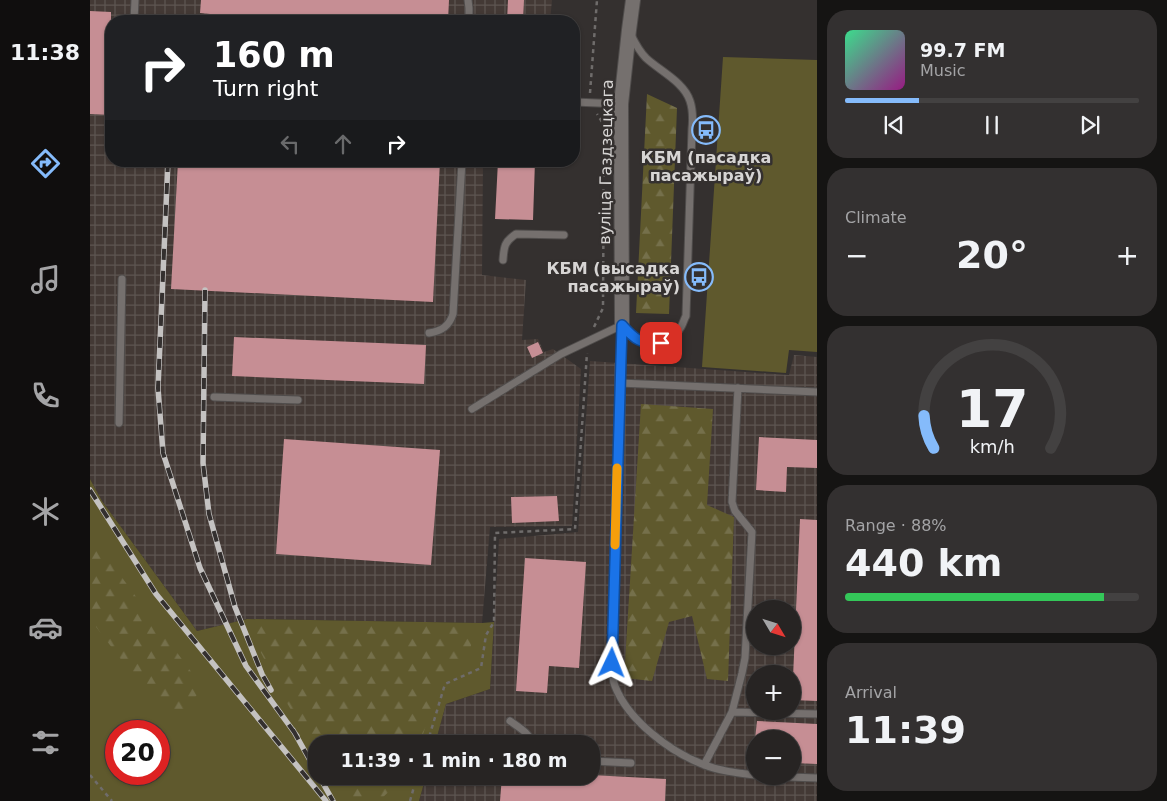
<!DOCTYPE html>
<html lang="en">
<head>
<meta charset="utf-8">
<style>
	body { margin:0; font-family:"DejaVu Sans",sans-serif; background:#333030; color:#f1f3f6; height:100vh; display:flex; flex-direction:column; font-size:19px; white-space:nowrap }
	* { box-sizing:border-box; margin:0 }
	p { font-size:16px; color:#a4a4a6 }
	.icon { flex:none; width:28px; height:28px; fill:none; stroke:currentColor; stroke-width:2; stroke-linecap:round; stroke-linejoin:round }
	.map { position:relative; flex:1; overflow:hidden }
	.side { display:flex; flex-direction:column; gap:10px; padding:10px; background:#151413; width:350px }
	.side>* { flex:none }
	.top-card { position:absolute; left:15px; top:15px; width:475px; height:152px; border-radius:20px; box-shadow:0 1px 4px #0004,0 0 0 1px #434141; background:#202124; color:#fff; overflow:hidden }
	.needle { width:32px; rotate:128deg }
	.fabs { position:absolute; left:656px; top:600px; display:grid; gap:10px }
	.fabs a { display:grid; place-items:center; width:55px; height:55px; border-radius:50%; background:#272423; box-shadow:0 1px 4px #0004,0 0 0 1px #434141; font-size:25px }
	.speed { position:absolute; left:15px; top:720px; display:flex; gap:10px; font-size:25px; font-weight:700; text-align:center }
	.speed>* { display:grid; place-content:center; width:65px; height:65px; border-radius:50%; background:#272423; box-shadow:0 1px 4px #0004,0 0 0 1px #434141; line-height:1 }
	.speed .limit { border:8px solid #d22; background:#fff; color:#111 }
	.pin { position:absolute; display:grid; place-items:center; width:42px; height:42px; color:#fff; margin:-21px; border-radius:10px; box-shadow:0 2px 8px #0006 }
	.me { position:absolute; width:55px; margin:-28px; rotate:2deg; stroke-linejoin:round; filter:drop-shadow(0 0 4px #0008) }
	.turn { display:flex; align-items:center; gap:18px; height:105px; padding:0 25px; font-size:22px }
	.turn .icon { width:65px; height:65px; stroke-width:2.5 }
	.turn b { display:block; font-size:35px; line-height:42px }
	.lanes { display:flex; align-items:center; height:48px; padding:0 25px; background:#0003; justify-content:center; gap:25px; direction:ltr }
	.lanes .off { opacity:.35 }
	.big { font-size:38px; font-weight:700; line-height:1.1 }
	.side .card { flex:1; display:flex; flex-direction:column; justify-content:center; gap:8px; min-width:0; padding:0 18px; border-radius:20px; background:#333030 }
	.side .dial { align-items:center; gap:0 }
	.dial svg { height:130px; overflow:visible; fill:none; stroke:#434141; stroke-width:7; stroke-linecap:round; text-anchor:middle }
	.dial text { fill:#f1f3f6; stroke:none }
	.song { display:flex; align-items:center; gap:15px }
	.cover { width:60px; height:60px; border-radius:8px; background:linear-gradient(135deg,hsl(150 70% 55%),hsl(310 70% 35%)) }
	.played { height:5px; border-radius:2px; background:linear-gradient(90deg,#85bbfb 25%,#434141 25%) }
	.keys { display:flex; justify-content:space-around; direction:ltr }
	.heat { display:flex; justify-content:space-between; align-items:center; font-size:28px; direction:ltr }
	.charge { height:8px; border-radius:4px; background:linear-gradient(90deg,#34c759 88%,#434141 0) }
	.trip { position:absolute; left:218px; top:735px; width:292px; height:50px; border-radius:20px; background:#272423; box-shadow:0 1px 4px #0004,0 0 0 1px #434141; font-weight:700; line-height:50px; text-align:center }
	main { display:flex; flex:1; min-height:0 }
	.dock { display:flex; flex-direction:column; width:90px; justify-content:space-around; align-items:center; background:#100e0e; color:#a4a4a6 }
	.dock .icon { width:35px; height:35px }
	.dock .current { color:#85bbfb }
	.dock b { font-size:22px; color:#f1f3f6 }
	.map>svg:first-child { display:block }
	.industrial { fill:url(#industrial-grid); fill-rule:evenodd }
	.grass { fill:#5f592d; fill-rule:evenodd }
	.forest { fill:url(#forest-firs) }
	.building { fill:#c68e94 }
	.lines { fill:none; stroke-linecap:round; stroke-linejoin:round }
	.lane-casing { stroke:#504d4c; stroke-width:9 }
	.street-casing { stroke:#504d4c; stroke-width:16 }
	.path { stroke:#6f6c6b; stroke-width:2.5; stroke-dasharray:4 4; stroke-linecap:butt }
	.lane { stroke:#75706e; stroke-width:7 }
	.street { stroke:#75706e; stroke-width:14 }
	.rail-casing { stroke:#c4c2c1; stroke-width:5.5 }
	.rail { stroke:#34302f; stroke-width:4; stroke-dasharray:11; stroke-linecap:butt }
	.route-casing { stroke:#114b97; stroke-width:12 }
	.route { stroke:#1a73e8; stroke-width:9 }
	.slow { stroke:#f59e0b; stroke-width:9 }
	.labels { text-anchor:middle; dominant-baseline:central; stroke-width:5; stroke-linejoin:round; paint-order:stroke }
	.poi-label { font-size:16px; font-weight:bold; fill:#d7d5d4; stroke:#34302f }
	.street-label { font-size:16px; fill:#d7d5d4; stroke:#34302f }
</style>
</head>
<body>
<main>
<nav class="dock">
<b>11:38</b>
<svg class="icon current" aria-label="directions" viewBox="0 0 24 24"><path d="M12 3l9 9-9 9-9-9zM9 14v-3h6M13 9l2 2-2 2"/></svg>
<svg class="icon" aria-label="music" viewBox="0 0 24 24"><path d="M9 18V5l10-2v13"/><circle cx="6" cy="18" r="3"/><circle cx="16" cy="16" r="3"/></svg>
<svg class="icon" aria-label="phone" viewBox="0 0 24 24"><path d="M5 4h4l2 5-3 2q2 4 5 5l2-3 5 2v4C11 20 4 13 5 4z"/></svg>
<svg class="icon" aria-label="climate" viewBox="0 0 24 24"><path d="M12 3v18M4 7l16 10M4 17L20 7"/></svg>
<svg class="icon" aria-label="car" viewBox="0 0 24 24"><path d="M5 17H2v-5l4-1 3-4h7l3 4 3 1v5h-3M9 17h6M6 11h13"/><circle cx="7" cy="17" r="2"/><circle cx="17" cy="17" r="2"/></svg>
<svg class="icon" aria-label="filters" viewBox="0 0 24 24"><path d="M4 7h16M4 17h16"/><circle cx="9" cy="7" r="2"/><circle cx="15" cy="17" r="2"/></svg>
</nav>
<div class="map">
<svg width="727" height="801" viewBox="0 0 727 801">
	<defs>
		<pattern id="industrial-grid" width="8" height="8" patternUnits="userSpaceOnUse" patternTransform="scale(1.25)"><rect width="8" height="8" fill="#433935"/><path d="M0 4h8M4 0v8" fill="none" stroke="#5d5551"/></pattern>
		<pattern id="forest-firs" width="22" height="20" patternUnits="userSpaceOnUse" patternTransform="scale(1.25)"><rect width="22" height="20" fill="#5f592d"/><path d="M5 1l3.5 6h-7zM16 11l3.5 6h-7z" fill="#75704b"/></pattern>
	</defs>
	<rect width="100%" height="100%" fill="#34302f"/>
	<path class="industrial" d="M0 0H462L460 21H21V161H393L392 275 436 280 432 340 448 339 454 352 463 349 491 369 482 526 400 527 392 623 157 619 107 631 12 501 0 479Z
		M704 355 727 357V801H329L336 776H501V744H345L356 704 400 689 409 539 488 532 500 361 699 375ZM665 609H702V646H665ZM665 674H702V711H665ZM665 739H702V776H665Z"/>
	<path class="grass" d="M633 57 727 60V352L699 350 696 373 612 367Z
		M0 479 12 501 107 631 157 619 392 623 404 622 400 689 356 704 345 744H226V776H336L329 801H0ZM26 731H69V774H26Z"/>
	<path class="forest" d="M557 94 587 108 579 314 546 313Z
		M551 404 623 409 617 505 644 517 638 681 617 679 602 616 579 622 562 681 534 678Z
		M0 534 102 673 108 694 87 716 59 696 0 619Z
		M155 622 386 627 377 660 349 683 330 744H226V752L197 703Z
		M241 776H315L289 801H261Z"/>
	<path class="building" d="M111 0H359L358 21H120V14L110 13Z
		M418 0H434L433 21H417Z
		M0 11 21 12V115L0 114Z
		M88 161H350L343 302 81 289Z
		M408 161H445L443 220 405 219Z
		M144 337 336 345 334 384 142 376Z
		M448 342 453 353 442 358 437 347Z
		M669 437 727 440V468L697 467 696 492 666 490Z
		M194 439 350 450 341 565 186 554Z
		M467 496 469 521 422 523 421 497Z
		M710 519 727 520V701L702 700Z
		M435 558 496 562 489 668 459 666 457 693 426 691Z
		M667 721 727 724V764L702 763V739H665Z
		M501 775 576 779 575 801H410L412 776H501Z"/>
	<g class="lines">
		<defs>
			<path id="lane" d="M378 0 379 8V21
				M44 21 45 0
				M484 102 531 104
				M413 260C414 247 414 242 426 234L474 235
				M532 325 522 663C522 670 522 679 525 686 538 720 579 751 612 764 629 771 647 773 665 775
				M532 325C537 331 543 338 550 341 565 349 583 341 591 327 593 324 594 319 596 316L602 129C603 119 603 110 600 101 594 82 570 71 556 58 549 51 545 43 541 35
				M339 333C352 331 359 326 363 314L372 161
				M530 383 727 392
				M124 397 208 400
				M382 409 471 354 532 325
				M29 423 32 279
				M642 712 727 714
				M420 721C428 727 440 733 442 744
				M501 761 541 763
				M614 765 642 712 652 673 655 658 662 532 645 511 642 502 648 388
				M672 776 727 778"/>
			<path id="street" d="M532 325 531 104 539 30 543 0"/>
		</defs>
		<use href="#lane" class="lane-casing"/>
		<use href="#street" class="street-casing"/>
		<path class="path" d="M500 93 507 0
			M504 327 513 308 514 125 507 114
			M337 744 355 684 391 668 396 635 404 622 405 533 485 529 497 353
			M0 775 22 801
			M320 801 327 776"/>
		<use href="#lane" class="lane"/>
		<use href="#street" class="street"/>
		<defs>
			<path id="rail" d="M78 161 68 388 73 453 110 568 156 666 207 736
				M115 290 113 463 119 514 145 607 172 674 181 690
				M0 490 66 594 236 801
				M203 730 226 771
				M229 776 243 801"/>
		</defs>
		<use href="#rail" class="rail-casing"/>
		<use href="#rail" class="rail"/>
	</g>
	<g class="lines">
		<defs>
			<path id="route" d="M522 663 532 325C544 339 552 345 571 343"/>
		</defs>
		<use href="#route" class="route-casing"/>
		<use href="#route" class="route"/>
		<path class="slow" d="M525 545 527 468"/>
	</g>
	<defs>
		<symbol id="bus-ring" viewBox="-11 -11 22 22"><circle r="9.5" fill="#34302f" stroke="#85bbfb" stroke-width="1.5"/><path d="M-5-6H5V4H4V6H2V4H-2V6H-4V4H-5ZM-3.5-4V0h7V-4ZM-3.5 1.2v1.5H-2V1.2ZM2 1.2v1.5H3.5V1.2Z" fill="#85bbfb"/></symbol>
	</defs>
	<g fill-rule="evenodd">
		<use href="#bus-ring" x="600" y="114" width="32" height="32"/>
		<use href="#bus-ring" x="593" y="261" width="32" height="32"/>
	</g>
	<g class="labels">
		<g class="poi-label">
			<text x="616" y="157">КБМ (пасадка<tspan x="616" dy="18">пасажыраў)</tspan></text>
			<text x="590" y="268" text-anchor="end">КБМ (высадка<tspan x="590" dy="18">пасажыраў)</tspan></text>
		</g>
		<g class="street-label">
			<text transform="translate(516 162) rotate(-89)">вуліца Газдзецкага</text>
		</g>
	</g>
</svg>
<div class="fabs">
<a><svg class="needle" viewBox="-14 -14 28 28"><path d="M0-13l5 13h-10z" fill="#e53935"/><path d="M0 13l5-13h-10z" fill="#a4a4a6"/></svg></a>
<a>+</a>
<a>−</a>
</div>
<div class="speed"><div class="limit">20</div></div>
<div class="pin" style="left:571px;top:343px;background:#d93025"><svg class="icon" aria-label="arrive" viewBox="0 0 24 24"><path d="M6 21V4h12l-3 4 3 4H6"/></svg></div>
<svg class="me" style="left:522px;top:663px" viewBox="-20 -20 40 40"><path d="M0-17L14 15 0 8-14 15z" fill="#1a73e8" stroke="#fff" stroke-width="4"/></svg>
<div class="trip">11:39 · 1 min · 180 m</div>
<div class="top-card">
<div class="turn"><svg class="icon" aria-label="right" viewBox="0 0 24 24"><path d="M7 20v-9h11M14 6l5 5-5 5"/></svg><div><b>160 m</b>Turn right</div></div>
<div class="lanes"><svg class="icon off" aria-label="left" viewBox="0 0 24 24"><path d="M17 20v-9H6M10 6l-5 5 5 5"/></svg><svg class="icon off" aria-label="ahead" viewBox="0 0 24 24"><path d="M12 20V5M6 11l6-6 6 6"/></svg><svg class="icon" aria-label="right" viewBox="0 0 24 24"><path d="M7 20v-9h11M14 6l5 5-5 5"/></svg></div>
</div>
</div>
<section class="side">
<div class="card">
<div class="song"><i class="cover"></i><div><b>99.7 FM</b><p>Music</p></div></div>
<div class="played"></div>
<div class="keys"><svg class="icon" aria-label="previous" viewBox="0 0 24 24"><path d="M18 5L8 12l10 7zM5 5v14"/></svg><svg class="icon" aria-label="pause" viewBox="0 0 24 24"><path d="M8 5v14M16 5v14"/></svg><svg class="icon" aria-label="next" viewBox="0 0 24 24"><path d="M6 5l10 7-10 7zM19 5v14"/></svg></div>
</div>
<div class="card"><p>Climate</p>
<div class="heat"><a>−</a><b class="big">20°</b><a>+</a></div>
</div>
<div class="card dial"><svg viewBox="0 0 100 80">
<path d="M14 69A42 42 0 1 1 86 69"/>
<path d="M14 69A42 42 0 0 1 8 49" stroke="#85bbfb"/>
<text x="50" y="56" font-size="32" font-weight="700">17</text>
<text x="50" y="72" font-size="11">km/h</text>
</svg></div>
<div class="card"><p>Range · 88%</p><b class="big">440 km</b><div class="charge"></div></div>
<div class="card"><p>Arrival</p><b class="big">11:39</b></div>
</section>
</main>
</body>
</html>
